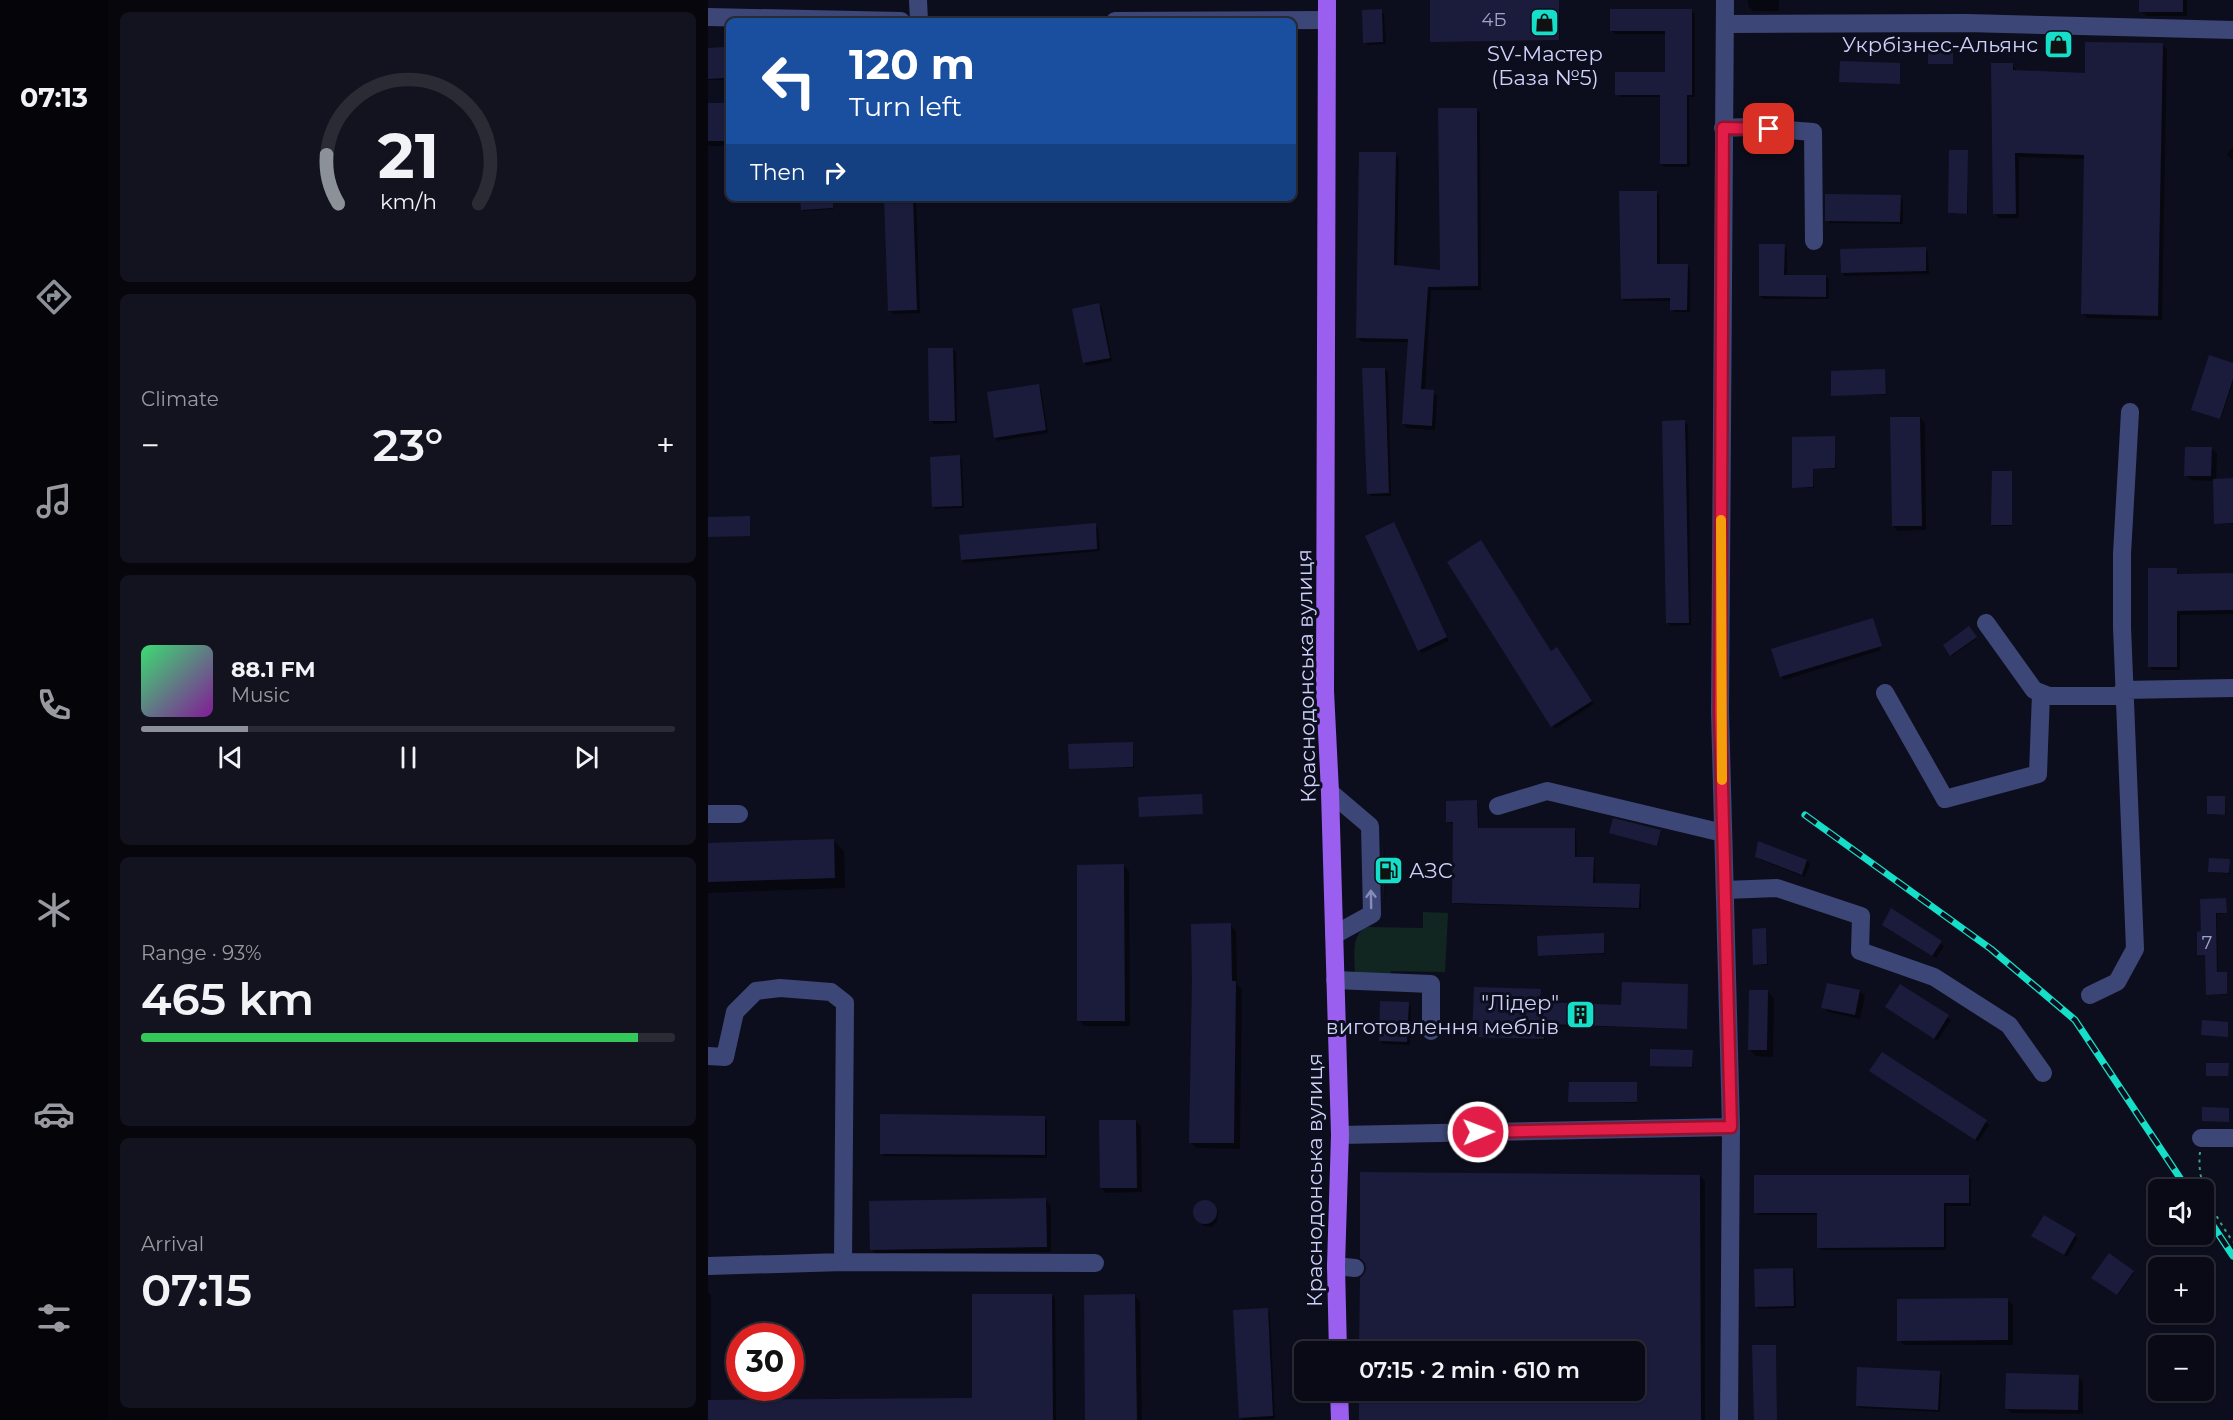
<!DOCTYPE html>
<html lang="en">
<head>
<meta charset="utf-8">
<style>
	body { margin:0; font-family:Montserrat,sans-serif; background:#13131f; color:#f1f3f6; height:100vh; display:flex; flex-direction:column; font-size:22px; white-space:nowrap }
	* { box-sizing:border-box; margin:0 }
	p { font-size:20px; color:#999aa1 }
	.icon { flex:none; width:33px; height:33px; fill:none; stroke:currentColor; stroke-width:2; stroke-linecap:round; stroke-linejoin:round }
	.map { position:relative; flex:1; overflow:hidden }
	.drawer { display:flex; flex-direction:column; gap:12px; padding:12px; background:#06060c; width:600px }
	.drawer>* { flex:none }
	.top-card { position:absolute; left:18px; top:18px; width:570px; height:183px; border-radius:9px; box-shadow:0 2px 4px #0004,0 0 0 2px #2a2b35; background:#1a4fa0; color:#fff; overflow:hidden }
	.fabs { position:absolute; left:1440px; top:1179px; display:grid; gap:12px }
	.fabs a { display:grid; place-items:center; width:66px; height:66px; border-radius:9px; background:#0a0a16; box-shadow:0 2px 4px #0004,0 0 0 2px #2a2b35; font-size:30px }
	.speed { position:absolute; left:18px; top:1323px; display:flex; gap:12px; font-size:30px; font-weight:700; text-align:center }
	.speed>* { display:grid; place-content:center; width:78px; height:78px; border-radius:50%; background:#0a0a16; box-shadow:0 2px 4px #0004,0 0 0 2px #2a2b35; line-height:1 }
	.speed .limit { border:9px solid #d22; background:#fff; color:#111 }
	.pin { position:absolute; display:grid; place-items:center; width:51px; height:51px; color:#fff; margin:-26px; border-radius:12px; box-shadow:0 3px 9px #0006 }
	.me { position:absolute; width:66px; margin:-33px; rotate:89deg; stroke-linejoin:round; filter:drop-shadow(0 0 4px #0008) }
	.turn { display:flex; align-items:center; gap:21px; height:126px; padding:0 24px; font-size:27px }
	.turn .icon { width:78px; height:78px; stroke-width:2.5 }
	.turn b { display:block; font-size:42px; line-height:51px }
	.then { display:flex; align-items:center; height:57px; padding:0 24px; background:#0003; gap:12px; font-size:22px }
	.big { font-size:45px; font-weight:600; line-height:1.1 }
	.drawer .card { flex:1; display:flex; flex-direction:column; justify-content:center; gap:9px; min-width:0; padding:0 21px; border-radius:9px; background:#13131f }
	.drawer .dial { align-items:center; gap:0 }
	.dial svg { height:156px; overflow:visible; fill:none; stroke:#2a2b35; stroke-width:7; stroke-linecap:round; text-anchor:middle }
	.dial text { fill:#f1f3f6; stroke:none }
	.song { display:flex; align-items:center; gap:18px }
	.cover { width:72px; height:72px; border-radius:9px; background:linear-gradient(135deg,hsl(140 70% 55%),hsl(290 70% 35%)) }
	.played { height:6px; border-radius:3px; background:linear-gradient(90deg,#8c9099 20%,#2a2b35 20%) }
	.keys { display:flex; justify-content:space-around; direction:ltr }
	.heat { display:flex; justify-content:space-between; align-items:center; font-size:33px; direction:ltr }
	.charge { height:9px; border-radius:4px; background:linear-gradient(90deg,#34c759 93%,#2a2b35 0) }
	.trip { position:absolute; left:586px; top:1341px; width:351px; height:60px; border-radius:9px; background:#0a0a16; box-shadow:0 2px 4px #0004,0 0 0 2px #2a2b35; font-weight:600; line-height:60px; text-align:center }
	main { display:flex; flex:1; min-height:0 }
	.tabs { display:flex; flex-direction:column; width:108px; justify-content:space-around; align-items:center; background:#040409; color:#999aa1 }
	.tabs .icon { width:42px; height:42px }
	.tabs .active { color:#8c9099 }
	.tabs b { font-size:27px; color:#f1f3f6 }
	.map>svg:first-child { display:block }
	.green { fill:#112621 }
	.shadow { fill:#0007 }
	.building { fill:#1b1c3c }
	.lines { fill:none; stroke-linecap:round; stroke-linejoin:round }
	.path { stroke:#38a486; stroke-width:2; stroke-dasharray:3 4.5; stroke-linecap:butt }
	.minor { stroke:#3d4777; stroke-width:18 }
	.major { stroke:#9b5ff0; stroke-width:18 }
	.rail-casing { stroke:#15dfc8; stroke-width:7 }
	.rail { stroke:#0d0e1d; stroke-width:4.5; stroke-dasharray:14; stroke-linecap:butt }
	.oneway { stroke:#868cb8 }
	.route-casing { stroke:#92132f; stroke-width:15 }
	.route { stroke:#e11d48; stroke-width:10 }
	.slow { stroke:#f59e0b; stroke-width:10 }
	.labels { text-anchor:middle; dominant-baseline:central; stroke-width:6; stroke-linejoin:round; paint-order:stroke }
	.number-label { font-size:18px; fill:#a1a4ca }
	.poi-label { font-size:21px; fill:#ced2fa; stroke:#0d0e1d; text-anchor:end }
	.street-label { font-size:21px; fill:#ced2fa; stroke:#0d0e1d }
</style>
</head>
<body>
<main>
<nav class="tabs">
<b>07:13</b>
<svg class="icon active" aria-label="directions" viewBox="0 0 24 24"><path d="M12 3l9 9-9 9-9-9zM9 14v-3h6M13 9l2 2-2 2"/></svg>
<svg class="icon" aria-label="music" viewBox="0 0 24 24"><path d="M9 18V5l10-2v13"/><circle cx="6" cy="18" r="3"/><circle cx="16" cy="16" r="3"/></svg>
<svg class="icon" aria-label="phone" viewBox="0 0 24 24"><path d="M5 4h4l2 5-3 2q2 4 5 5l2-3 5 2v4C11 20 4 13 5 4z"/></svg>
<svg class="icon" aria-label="climate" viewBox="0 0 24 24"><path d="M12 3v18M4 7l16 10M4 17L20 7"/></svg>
<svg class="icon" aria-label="car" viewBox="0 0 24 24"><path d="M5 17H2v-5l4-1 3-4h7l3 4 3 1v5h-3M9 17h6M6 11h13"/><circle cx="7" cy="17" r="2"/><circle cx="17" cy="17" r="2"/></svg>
<svg class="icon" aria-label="filters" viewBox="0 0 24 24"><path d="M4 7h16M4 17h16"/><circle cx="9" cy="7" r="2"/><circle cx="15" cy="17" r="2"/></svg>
</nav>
<section class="drawer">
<div class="card dial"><svg viewBox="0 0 100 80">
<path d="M14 69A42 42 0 1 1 86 69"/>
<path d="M14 69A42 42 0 0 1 8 44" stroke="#8c9099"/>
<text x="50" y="56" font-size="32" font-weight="700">21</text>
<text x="50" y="72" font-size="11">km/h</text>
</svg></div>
<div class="card"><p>Climate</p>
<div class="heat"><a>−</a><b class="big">23°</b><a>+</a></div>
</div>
<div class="card">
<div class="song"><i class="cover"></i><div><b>88.1 FM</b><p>Music</p></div></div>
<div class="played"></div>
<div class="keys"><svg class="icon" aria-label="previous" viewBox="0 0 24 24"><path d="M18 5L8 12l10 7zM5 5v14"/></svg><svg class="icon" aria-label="pause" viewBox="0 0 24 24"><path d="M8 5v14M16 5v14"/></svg><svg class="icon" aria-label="next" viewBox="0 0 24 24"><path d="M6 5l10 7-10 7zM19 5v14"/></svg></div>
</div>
<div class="card"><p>Range · 93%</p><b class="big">465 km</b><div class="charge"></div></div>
<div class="card"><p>Arrival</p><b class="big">07:15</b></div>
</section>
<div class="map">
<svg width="1525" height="1420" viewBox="0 0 1525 1420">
	<rect width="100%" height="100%" fill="#0d0e1d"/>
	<path class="green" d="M715 912 740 913 737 972 683 971 682 975 647 974C647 958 642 933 660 927L715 928Z"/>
	<path class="shadow" d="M806 0H851L852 40 724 41Z
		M1040 0H1071V11H1045L1040 6Z
		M1433 0H1479V16H1438L1433 11Z
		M673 11 676 14 678 44 660 45 657 42Z
		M984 11 987 14V97H981L982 167H956L953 164V97H912L909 94 958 73 959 34H907L904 31Z
		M1454 45 1459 49 1454 320 1380 318 1375 314 1378 159 1311 157V218H1291L1287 214 1305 65 1309 72 1379 74Z
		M0 49H17L19 51V80H0Z
		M1192 65V84L1133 81Z
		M0 104H21V146H0Z
		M768 109 772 113 773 290H723L717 391 725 392 729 396 727 430 699 428 695 424 701 342H654L650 338 687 154 691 158 689 267 733 271Z
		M1525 146V161L1519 155Z
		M1259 152 1260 214H1243L1242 213Z
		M948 192 951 195 952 266H979L982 268V312H966L963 309V301H917L914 299Z
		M1192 196 1195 200V224L1122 223 1119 220Z
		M93 198H125V209L95 211Z
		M178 198H208L212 313 185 314 182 311Z
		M1076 246 1079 249V277L1117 276 1121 279V299H1055L1052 296Z
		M1217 249 1220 252 1221 274 1137 276 1134 273Z
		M390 305 394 308 404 361 379 366 376 363Z
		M245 349 248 352 249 423 226 424 223 421Z
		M1502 357 1525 364V382L1513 419 1486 411Z
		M677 369 680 372 683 496H663L660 493Z
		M1177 371 1179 395H1125Z
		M330 386 333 389 340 433 290 441 287 438Z
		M1212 418 1217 423 1218 530 1190 531 1185 526Z
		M976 422 980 425 983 625 963 626 960 623Z
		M1126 437 1128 469H1105L1106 488H1087L1086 487Z
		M1504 449 1509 454 1508 480H1525V524L1507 523V481L1483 480 1478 475Z
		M251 457 254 460 256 508 228 509 225 506Z
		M1303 473 1304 526H1286L1285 525Z
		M685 524 741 641 714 653 711 650Z
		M387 525 390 528 392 551 257 563 254 560Z
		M773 542 844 653 852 652 886 704 847 729 741 562Z
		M1468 569 1473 576 1525 574V614L1472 615V670H1445L1441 666Z
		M1165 620 1173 650 1076 680 1073 676Z
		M1261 628 1268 639 1244 656 1237 645Z
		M424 744 426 768H362Z
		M493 795 495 814 432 816Z
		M1517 798 1518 815H1502L1501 814Z
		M768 802 770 804 771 829H866L868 831 869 858H885L887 861V885L931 886 933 888V909L747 904 745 902 746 824 739 822Z
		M953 831 950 846 902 833Z
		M125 840 136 851 137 888 0 893V845Z
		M676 842 677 858H688L691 860 692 885H678L677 902Z
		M1051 843 1099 861 1102 864 1097 877 1052 860 1049 857Z
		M1521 860 1522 874 1501 872Z
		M416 866 421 871 422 1026H376L371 1020Z
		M1518 900 1519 913 1509 914 1510 974 1519 975V995H1500L1499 955 1490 954 1495 933 1494 901Z
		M522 925 528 931 529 984 534 989 532 1149 489 1148 482 1142Z
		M1176 925 1233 943 1236 946 1228 958Z
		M1058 930 1060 965H1047L1046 964Z
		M895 935 897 954 831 956Z
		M979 985V1029L838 1025 837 1040 766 1036 832 990 833 1003 915 1006Z
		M1193 986 1243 1020 1229 1041 1179 1007Z
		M1059 991 1066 998 1065 1057 1048 1056 1041 1049Z
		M1152 991 1157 996 1152 1019 1120 1012 1115 1007Z
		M700 1004 703 1007 702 1045 676 1044 672 1041Z
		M984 1052 985 1068 943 1065Z
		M1175 1054 1278 1122 1281 1125 1270 1142 1166 1074Z
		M928 1083 929 1103 862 1101Z
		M336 1117 339 1120V1158L176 1156 173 1153Z
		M428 1121 433 1126 434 1192 398 1193 393 1188Z
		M992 1176 997 1181V1420H653L927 1390Z
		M1260 1176 1263 1179V1206H1238V1250H1113L1110 1247V1215H1051L1047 1212Z
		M338 1200 343 1205V1252L168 1254 163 1249Z
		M492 1203H500L510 1211 509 1222 503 1227 496 1226 492 1222 486 1215 488 1206Z
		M1336 1217 1370 1238 1359 1257 1328 1238Z
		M1401 1255 1426 1273 1410 1295 1385 1278Z
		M1084 1269 1087 1272 1088 1308 1051 1309 1048 1306Z
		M0 1292 3 1295V1401L266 1399 344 1295 347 1298 348 1420H0Z
		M427 1296 432 1301 434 1420H379Z
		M1300 1300 1305 1305V1345H1196L1191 1340Z
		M559 1310 562 1313 567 1419 535 1420 532 1417Z
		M1068 1346 1069 1420H1049Z
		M1231 1373 1234 1376 1232 1412 1152 1408 1149 1405Z
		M1370 1376 1375 1381V1414L1303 1413 1298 1408Z"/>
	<path class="building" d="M722 0H851V40L722 42Z
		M1431 0H1475V12H1431Z
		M674 9 675 42 655 43 654 10Z
		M902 9H984V95H979V164H952V95H907V72H957V31H902Z
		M1377 42 1455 43 1450 316 1373 314 1376 155 1307 153 1308 214H1285L1283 63H1305V70L1377 73Z
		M1220 43H1245V64H1220Z
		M17 47 18 78 0 79V48Z
		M1132 61 1192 63V84L1131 82Z
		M0 103H21V141H0Z
		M730 108H769L770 286 720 287 713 389 726 390 724 426 694 424 700 339 648 338 651 152H688L686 265 732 270Z
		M1241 150H1260L1259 214 1240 213Z
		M911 191H949V264H980L979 310H962V298L913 299Z
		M1117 194 1193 195 1192 222 1117 221Z
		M92 198H125V208L93 210Z
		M176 198H205L209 310 180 311Z
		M1051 244H1077L1076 275H1118V297L1051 296Z
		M1218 247V271L1133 273 1132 249Z
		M391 303 402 358 375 363 364 309Z
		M220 348H245L247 421H221Z
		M1501 355 1525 363V379L1512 419 1483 410Z
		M654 368H677L681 493 659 494Z
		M1177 369 1178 394 1123 396V371Z
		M331 384 338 430 286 438 279 392Z
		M1182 417H1212L1214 526H1184Z
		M977 420 981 623H958L954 421Z
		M1127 436V468L1105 469V487L1084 488V437Z
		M1477 447H1504L1503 476H1476Z
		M252 455 254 506 224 507 222 457Z
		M1284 471H1304V525H1283Z
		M1525 478V523L1506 524 1505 479Z
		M42 516V536L0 537V517Z
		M686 522 739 637 710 651 657 536Z
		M388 523 389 549 253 560 251 535Z
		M773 540 843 651 849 647 884 701 843 727 739 562Z
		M1440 568H1469V574L1525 573V610L1469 611V667H1440Z
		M1165 618 1174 646 1072 677 1063 649Z
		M1261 626 1269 637 1242 656 1235 645Z
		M425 742V767L361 769 360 744Z
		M494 794 495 814 431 817 430 797Z
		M1499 796H1517V815L1499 814Z
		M769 800 770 828H867V857H886L885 883 932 884 931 908 744 903 745 822H738V801Z
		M905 818 953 830 949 846 901 833Z
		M126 839 127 878 0 882V843Z
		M674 839 675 857 689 856 690 883H676V902Z
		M1050 841 1099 860 1094 875 1047 857Z
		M1501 858 1522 859 1521 873 1500 872Z
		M416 864 417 1021H369V865Z
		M1518 898 1519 913H1508L1509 972H1519V994L1498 995 1497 955H1489V932L1493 931 1492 899Z
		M1183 908 1234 941 1224 956 1174 925Z
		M523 923 524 981H528L526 1143H481L484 981 483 924Z
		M1058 928 1059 964 1045 965 1044 929Z
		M896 933V953L830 956 829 936Z
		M914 982 980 984 979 1029 837 1024 836 1039 764 1037 766 987 833 989 832 1002 913 1005Z
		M1119 983 1152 990 1147 1015 1113 1008Z
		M1192 984 1241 1015 1226 1039 1177 1007Z
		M1041 990H1060L1059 1050H1040Z
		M672 1001 701 1002 699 1042 671 1041Z
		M1494 1020 1520 1022V1037L1493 1035Z
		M942 1049 985 1050 984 1067 942 1066Z
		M1174 1052 1279 1120 1267 1140 1161 1071Z
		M1498 1063H1521L1520 1076H1498Z
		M861 1082H929V1102H860Z
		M1494 1107 1521 1108V1122L1494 1121Z
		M172 1114 337 1116V1155L172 1154Z
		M391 1120H428L429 1188H392Z
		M652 1172 992 1175 993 1420H651V1390H927V1352H651L652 1278 656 1274 658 1269 657 1263 652 1258Z
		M1046 1175H1261V1203H1236V1247L1109 1248V1213H1046Z
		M338 1198 339 1247 162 1250 161 1201Z
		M485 1212a12 12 0 1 1 24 0a12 12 0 1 1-24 0Z
		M1336 1215 1368 1234 1356 1255 1323 1236Z
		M1401 1253 1426 1271 1409 1295 1383 1278Z
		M1085 1268 1086 1306 1047 1307 1046 1269Z
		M264 1294H344L345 1420H0V1400L264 1398Z
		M427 1294 429 1420H377L376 1295Z
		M1300 1298V1340L1189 1341V1299Z
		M560 1308 565 1416 531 1418 525 1310Z
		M1044 1345H1068L1069 1420H1046Z
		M1149 1367 1232 1371 1230 1410 1148 1406Z
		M1298 1373 1371 1375 1370 1410 1297 1409Z"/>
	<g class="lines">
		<path class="path" d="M1492 1152C1488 1186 1507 1215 1525 1242"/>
		<path class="minor" d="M210 0 211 21
			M1017 0 1012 712 1023 1127 1021 1420
			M0 17 193 21
			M407 21 619 20
			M1018 24 1258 23 1525 30
			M1015 128 1039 127 1105 132 1106 241
			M1278 623 1326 690 1341 696H1415
			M1415 690 1525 688
			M1177 693 1237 799 1330 774 1333 693
			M622 792 662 826 664 914 626 935
			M790 806 839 791 1015 833
			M0 814H31
			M1017 890 1069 888 1153 916 1152 951 1226 977 1301 1025 1335 1073
			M627 980 723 984V1031
			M1382 995 1409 982 1427 949 1414 627V554L1422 412
			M0 1056 17 1057 27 1012 48 991 72 988 123 992 137 1003 135 1262
			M632 1135 1023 1127
			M1493 1138H1525
			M0 1266 135 1262 387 1263
			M628 1266 647 1268"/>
		<path class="major" d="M619 0 617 691 622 792 632 1135 628 1266 630 1352
			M631 1390 632 1420"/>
		<defs>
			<path id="rail" d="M1097 815 1283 949 1367 1020 1480 1190
				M1496 1212 1525 1256"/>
		</defs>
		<use href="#rail" class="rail-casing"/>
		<use href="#rail" class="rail"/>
	</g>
	<defs><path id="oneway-shaft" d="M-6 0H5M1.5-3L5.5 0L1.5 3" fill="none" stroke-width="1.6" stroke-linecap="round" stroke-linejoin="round" transform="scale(1.5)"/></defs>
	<use class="oneway" href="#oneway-shaft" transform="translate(663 899) rotate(-91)"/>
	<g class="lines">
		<defs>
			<path id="route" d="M770 1132 1023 1127 1012 712 1015 128 1061 129"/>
		</defs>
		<use href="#route" class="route-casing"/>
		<use href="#route" class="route"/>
		<path class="slow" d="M1013 520 1014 780"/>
	</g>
	<defs>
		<symbol id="shop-square" viewBox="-11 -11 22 22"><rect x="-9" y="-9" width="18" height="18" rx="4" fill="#15dfc8" stroke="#0d0e1d"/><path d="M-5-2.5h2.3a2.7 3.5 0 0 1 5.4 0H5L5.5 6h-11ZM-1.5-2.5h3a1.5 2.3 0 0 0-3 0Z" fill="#111"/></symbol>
		<symbol id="fuel-square" viewBox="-11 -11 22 22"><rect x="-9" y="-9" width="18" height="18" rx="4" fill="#15dfc8" stroke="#0d0e1d"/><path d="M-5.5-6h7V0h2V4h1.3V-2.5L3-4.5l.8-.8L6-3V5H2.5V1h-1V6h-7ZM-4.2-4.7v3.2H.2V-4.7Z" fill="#111"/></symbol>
		<symbol id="building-square" viewBox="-11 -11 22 22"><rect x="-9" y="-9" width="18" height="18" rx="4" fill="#15dfc8" stroke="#0d0e1d"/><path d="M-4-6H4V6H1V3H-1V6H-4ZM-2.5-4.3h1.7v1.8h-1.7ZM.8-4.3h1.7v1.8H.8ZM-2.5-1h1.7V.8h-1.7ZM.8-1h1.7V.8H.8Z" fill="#111"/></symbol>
	</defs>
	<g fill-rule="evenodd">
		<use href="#shop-square" x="820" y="6" width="33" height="33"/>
		<use href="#shop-square" x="1334" y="28" width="33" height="33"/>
		<use href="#fuel-square" x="664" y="854" width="33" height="33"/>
		<use href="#building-square" x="856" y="998" width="33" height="33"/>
	</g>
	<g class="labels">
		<g class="number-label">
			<text x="786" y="20">4Б</text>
			<text x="1499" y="943">7</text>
		</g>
		<g class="poi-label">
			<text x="1330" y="44">Укрбiзнес-Альянс</text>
			<text x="837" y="53" text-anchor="middle">SV-Мастер<tspan x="837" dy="24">(База №5)</tspan></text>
			<text x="701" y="870" text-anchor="start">АЗС</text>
			<text x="851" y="1002">"Лідер"<tspan x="851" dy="24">виготовлення меблів</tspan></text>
		</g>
		<g class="street-label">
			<text transform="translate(598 676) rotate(-91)">Краснодонська вулиця</text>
			<text transform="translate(606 1180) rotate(-90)">Краснодонська вулиця</text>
		</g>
	</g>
</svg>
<div class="fabs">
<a><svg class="icon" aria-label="sound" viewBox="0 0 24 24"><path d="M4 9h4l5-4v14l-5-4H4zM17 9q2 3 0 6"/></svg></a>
<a>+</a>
<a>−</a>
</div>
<div class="speed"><div class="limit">30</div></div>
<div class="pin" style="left:1061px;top:129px;background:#d93025"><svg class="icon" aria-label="arrive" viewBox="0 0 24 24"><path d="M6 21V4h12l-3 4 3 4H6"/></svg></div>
<svg class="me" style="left:770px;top:1132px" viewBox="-20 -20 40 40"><circle r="17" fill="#e11d48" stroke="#fff" stroke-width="3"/><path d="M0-11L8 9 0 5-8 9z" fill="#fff"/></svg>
<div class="trip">07:15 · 2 min · 610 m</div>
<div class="top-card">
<div class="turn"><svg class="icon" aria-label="left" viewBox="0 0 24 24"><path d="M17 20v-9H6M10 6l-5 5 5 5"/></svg><div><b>120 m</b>Turn left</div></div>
<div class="then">Then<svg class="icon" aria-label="right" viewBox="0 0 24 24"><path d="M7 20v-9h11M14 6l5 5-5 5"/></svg></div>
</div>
</div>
</main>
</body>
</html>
